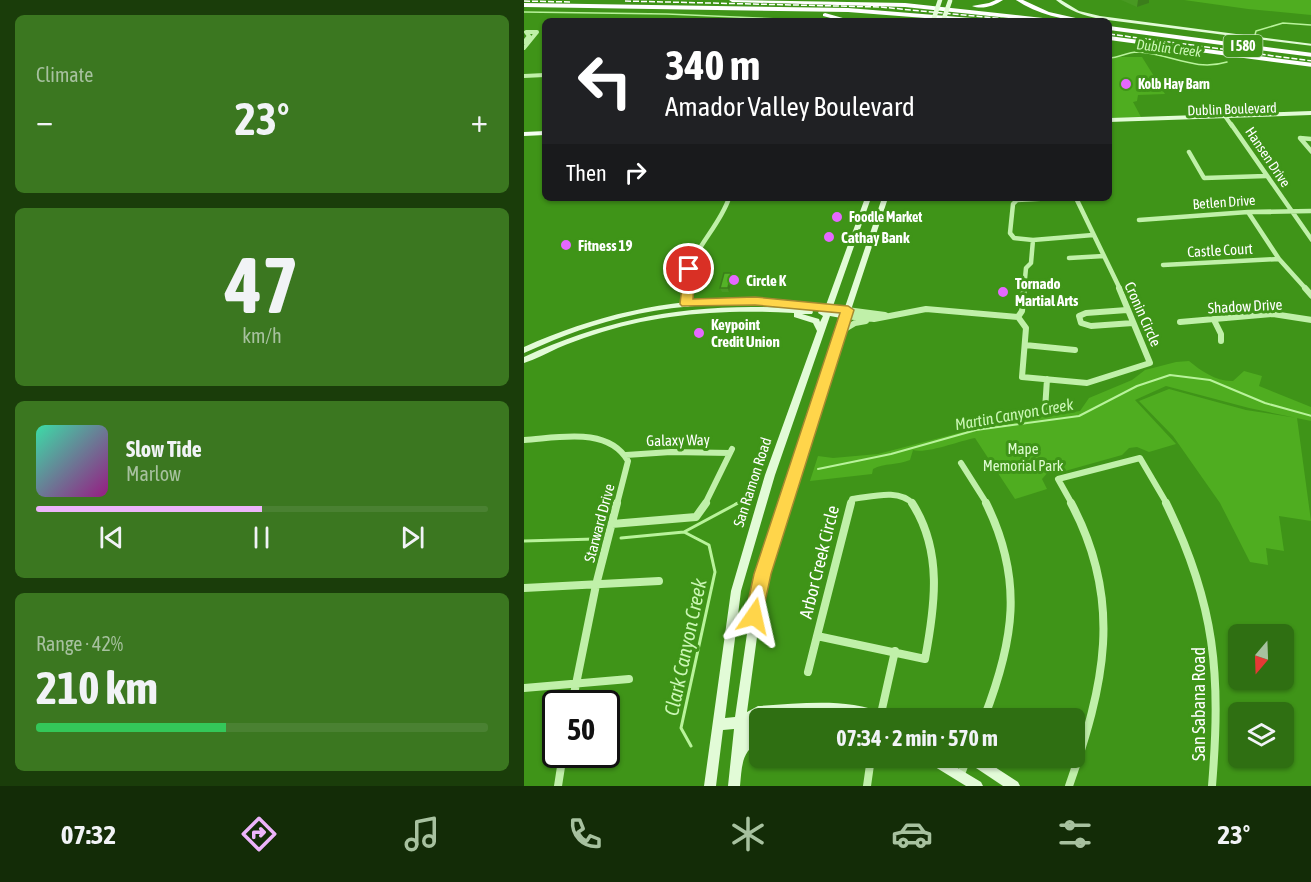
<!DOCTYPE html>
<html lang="en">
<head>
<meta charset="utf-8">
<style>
	body { margin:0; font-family:"Asap Condensed",sans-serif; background:#3b7720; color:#f1f3f6; height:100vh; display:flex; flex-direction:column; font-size:22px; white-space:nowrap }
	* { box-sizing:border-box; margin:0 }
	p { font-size:20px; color:#a7c19f }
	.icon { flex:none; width:33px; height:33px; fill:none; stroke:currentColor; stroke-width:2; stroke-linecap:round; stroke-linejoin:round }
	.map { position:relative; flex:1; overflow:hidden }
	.details { display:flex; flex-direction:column; gap:15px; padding:15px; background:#1a3d0a; width:524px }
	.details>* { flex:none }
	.top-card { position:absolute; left:18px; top:18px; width:570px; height:183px; border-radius:9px; box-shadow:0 2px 4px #0004; background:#202124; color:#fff; overflow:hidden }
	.needle { width:39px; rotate:199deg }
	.controls { position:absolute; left:704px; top:624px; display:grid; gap:12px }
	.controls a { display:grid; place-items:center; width:66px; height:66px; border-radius:9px; background:#2f6f12; box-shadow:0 2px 4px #0004; font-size:30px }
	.speed { position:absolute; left:18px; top:690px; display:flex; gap:12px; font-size:30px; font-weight:700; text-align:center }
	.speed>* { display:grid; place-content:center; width:78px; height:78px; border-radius:50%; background:#2f6f12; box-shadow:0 2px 4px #0004; line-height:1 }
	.speed .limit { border:3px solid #111; border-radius:9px; background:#fff; color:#111 }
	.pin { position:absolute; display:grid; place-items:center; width:51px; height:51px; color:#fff; margin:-26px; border:3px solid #fff; border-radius:50%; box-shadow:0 2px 6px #0007 }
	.me { position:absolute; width:66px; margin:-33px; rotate:11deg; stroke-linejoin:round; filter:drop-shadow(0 0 4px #0008) }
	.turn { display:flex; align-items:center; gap:21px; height:126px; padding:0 24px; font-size:27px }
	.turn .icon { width:78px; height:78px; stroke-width:2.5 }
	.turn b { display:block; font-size:42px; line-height:51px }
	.then { display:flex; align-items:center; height:57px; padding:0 24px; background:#0003; gap:12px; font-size:22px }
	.big { font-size:45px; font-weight:700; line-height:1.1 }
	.details .card { flex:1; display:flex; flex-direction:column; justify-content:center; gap:9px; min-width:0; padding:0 21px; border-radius:9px; background:#3b7720 }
	.details .dial { align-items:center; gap:0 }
	.dial b { font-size:78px; line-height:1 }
	.song { display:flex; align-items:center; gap:18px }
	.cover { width:72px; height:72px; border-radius:9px; background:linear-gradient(135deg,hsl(160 70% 55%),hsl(310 70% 35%)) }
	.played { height:6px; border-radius:3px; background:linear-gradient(90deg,#ecb4fa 50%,#4a8132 50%) }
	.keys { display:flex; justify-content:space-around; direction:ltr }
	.heat { display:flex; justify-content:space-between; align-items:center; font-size:33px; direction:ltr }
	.charge { height:9px; border-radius:4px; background:linear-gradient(90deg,#34c759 42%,#4a8132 0) }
	.trip { position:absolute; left:225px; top:708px; width:336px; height:60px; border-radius:9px; background:#2f6f12; box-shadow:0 2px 4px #0004; font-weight:700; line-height:60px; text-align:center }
	.menu { display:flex; height:96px; justify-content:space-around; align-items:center; background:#132c07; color:#a7c19f }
	.menu .icon { width:42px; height:42px }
	.menu .active { color:#ecb4fa }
	.menu b { font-size:27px; color:#f1f3f6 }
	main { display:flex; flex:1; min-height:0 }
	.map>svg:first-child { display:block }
	.green { fill:#4fad20 }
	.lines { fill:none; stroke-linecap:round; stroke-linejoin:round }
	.stream-far2 { stroke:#b9f39b; stroke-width:1.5 }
	.stream-far1 { stroke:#b9f39b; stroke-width:2 }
	.stream { stroke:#b9f39b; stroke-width:3 }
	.street-far3 { stroke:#c0f0a9; stroke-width:4 }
	.street-far2 { stroke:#c0f0a9; stroke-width:4.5 }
	.street-far1 { stroke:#c0f0a9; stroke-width:6 }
	.street { stroke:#c0f0a9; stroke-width:8 }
	.secondary { fill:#e2fbd7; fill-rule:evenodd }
	.primary { fill:#f5fff2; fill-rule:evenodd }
	.highway { fill:#fff; fill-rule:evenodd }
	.rail { stroke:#fff; stroke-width:1.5; stroke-dasharray:6 2; stroke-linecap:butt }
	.secondary-bridge { stroke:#e2fbd7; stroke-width:4.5 }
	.wall { fill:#489922 }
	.shaded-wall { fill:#3b7d1b }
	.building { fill:#54b227; stroke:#3b7d1b; stroke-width:1.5 }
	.route { fill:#ffd54a; stroke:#a68a30; stroke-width:1.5 }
	.poi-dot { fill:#e568ff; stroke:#3f9418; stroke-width:2 }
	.labels { text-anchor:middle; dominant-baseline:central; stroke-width:6; stroke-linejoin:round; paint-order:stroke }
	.shield { fill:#3f9418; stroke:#c5dfba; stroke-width:1.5 }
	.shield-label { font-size:14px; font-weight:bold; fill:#fff }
	.far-water-label { font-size:14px; font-style:italic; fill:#cbf7b5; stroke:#3f9418 }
	.far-poi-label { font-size:14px; font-weight:bold; fill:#fff; stroke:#3f9418; text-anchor:start }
	.far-street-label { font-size:14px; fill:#fff; stroke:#3f9418 }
	.poi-label { font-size:15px; font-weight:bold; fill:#fff; stroke:#3f9418; text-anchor:start }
	.street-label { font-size:15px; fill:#fff; stroke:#3f9418 }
	.park-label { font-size:15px; fill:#defbd0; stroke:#3f9418 }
	.water-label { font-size:16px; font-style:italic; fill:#cbf7b5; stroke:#3f9418 }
	.near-street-label { font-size:18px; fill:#fff; stroke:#3f9418 }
	.near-water-label { font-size:20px; font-style:italic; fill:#cbf7b5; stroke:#3f9418 }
</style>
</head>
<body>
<main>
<section class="details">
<div class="card"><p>Climate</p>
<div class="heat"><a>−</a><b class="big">23°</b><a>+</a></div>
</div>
<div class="card dial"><b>47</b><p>km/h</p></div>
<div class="card">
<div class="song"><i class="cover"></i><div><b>Slow Tide</b><p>Marlow</p></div></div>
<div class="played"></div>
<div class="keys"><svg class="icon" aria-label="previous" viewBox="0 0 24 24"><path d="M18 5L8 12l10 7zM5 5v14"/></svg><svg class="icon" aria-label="pause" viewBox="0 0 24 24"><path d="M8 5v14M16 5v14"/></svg><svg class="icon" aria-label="next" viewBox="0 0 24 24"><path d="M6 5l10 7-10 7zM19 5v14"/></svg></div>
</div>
<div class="card"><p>Range · 42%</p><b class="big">210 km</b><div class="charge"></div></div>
</section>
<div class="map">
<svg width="788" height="786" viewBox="0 0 788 786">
	<rect width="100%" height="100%" fill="#3f9418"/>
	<path class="green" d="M660 0H787V15L724 9Z
		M585 57H618L641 94 614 95 613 101 609 102 617 117 585 118Z
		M665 361C677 371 693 382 709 381L720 371 738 376 735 386 787 407V421L725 408 642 386 611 400 652 444 625 452 613 447 605 448 598 455 541 471H525L518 479 523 489 491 499 451 438C435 441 403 454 389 450L386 460C374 465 360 463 349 469L348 474 286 481 294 456 309 458 354 454 446 430 459 418 482 413 524 416 556 411 565 398 608 380 621 370 652 362Z
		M645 389 722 410 773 418 787 521 755 516 760 551 742 548 744 565 726 562 696 503 649 436 615 401Z"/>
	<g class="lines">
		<path class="stream-far2" d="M0 12 143 14 301 21
			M731 35 732 31 759 23 788 25
			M585 58C595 58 603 52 613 52 645 53 670 72 703 62"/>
		<path class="stream-far1" d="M294 469 367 454 452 430 555 416 613 386 646 375 686 380 741 403 788 416
			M211 504 216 502"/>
		<path class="stream" d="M160 532 185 545 191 572 157 728 167 746
			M97 538 160 532 214 503
			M0 541 71 539"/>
		<path class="street-far3" d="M0 42 5 36 2 32H13L0 48
			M0 76 21 75
			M701 116 708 126"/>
		<path class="street-far2" d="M707 124 788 240
			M788 139 776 138 788 152
			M665 152 680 178 742 176
			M552 198 596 289
			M724 212 755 259 782 289
			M615 220 724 212 788 211
			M509 240 569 235
			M545 258 580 256
			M639 265 755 259
			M501 283 536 287
			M163 289C162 253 194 231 205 198
			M500 289 502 268 507 263 509 240 490 238 486 233 489 204 493 200 531 198"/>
		<path class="street-far1" d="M163 288V304
			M781 288 788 296
			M323 310 361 315
			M603 310 562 313 555 316 557 323 567 326 609 323
			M321 316 350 319 402 309 494 317
			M494 317 502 328 498 377 563 383 626 363 595 288
			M494 317 498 311 500 288
			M690 320 697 334V341
			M656 322 749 314 788 320
			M316 332 331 323 342 321
			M501 345 551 350
			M521 410 523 379
			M0 440C34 438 84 426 104 461L93 504
			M102 455 147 452 206 453
			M437 463 463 504
			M181 504 208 449
			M327 504 328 499C347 497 375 488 389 504
			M548 504 534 479 616 458 643 504"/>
		<path class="street" d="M642 503C692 605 697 675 688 786
			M88 524 172 517 182 503
			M0 588 135 581
			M293 636 401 659C411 606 419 551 388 503
			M293 636 327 503
			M284 672 293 636
			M0 688 105 679
			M48 704 72 585 93 503
			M356 718 371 651
			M460 718C490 641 500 580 462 503
			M437 774 443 758
			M34 786 39 754
			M343 786 347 758
			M545 786C580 686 600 602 547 503"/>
		<path class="secondary" d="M532 0H537L555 11 576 16 788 44V46L576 19C559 15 545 11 532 0Z
			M788 111V115L585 122V118Z
			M341 198H347L309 306 321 307 358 198H364L298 398 239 592 223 712 234 706C277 704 321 697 362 714L364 718H339L308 714 235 718 228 722H236V741C217 751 218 767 216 786H204L210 729 199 730 192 786H180L207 591 241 475 293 331 289 323 270 317V313C203 309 133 313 69 335 57 339 45 343 34 348 23 353 12 359 0 363V357C74 323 146 307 228 307 247 307 268 307 288 310L289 312 288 314H278L295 319 296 322 299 316 294 313 295 311 301 310C227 301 154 301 82 322 64 327 47 333 30 340 20 344 10 349 0 353V347C75 313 155 296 238 299 260 300 281 303 302 305ZM306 316 317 318 290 398 229 592 211 717 201 718 217 591 251 475Z
			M401 758H417L457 782 459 786H442L403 762Z
			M441 758H457L494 782 496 786H479L443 762Z"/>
		<path class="primary" d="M21 131V135L0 136V132Z"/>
		<path class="highway" d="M205 0 381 3 528 19 531 21H513L381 7 208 2Z
			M472 0H479C470 6 458 10 448 6L465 3Z
			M492 0H499L525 12 565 21C540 21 513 14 492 0Z
			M0 3 324 8 460 19 463 21H439L324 12 0 7Z
			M301 13 326 20 327 21H318L299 16V14Z
			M585 26 788 53V57L585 30Z
			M585 36 788 63V67L585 40Z"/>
		<path class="rail" d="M0 1 46 2
			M101 1 356 7 502 21
			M585 34 788 61"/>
		<path class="secondary-bridge" d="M409 21 416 0
			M419 21 426 1"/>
	</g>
	<path class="wall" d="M597 0H625V3L613 7Z
		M207 273 208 278 205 292H198L196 288Z"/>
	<path class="shaded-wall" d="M614 0H625V3L613 7Z
		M207 273 208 278 205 292 204 288Z"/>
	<path class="building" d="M226 20H246L245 21Z
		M200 273H207L204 288H196Z"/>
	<path class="route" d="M165 266 171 269 169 299 231 297 324 306 330 310 247 574 238 616 236 621 230 624 223 621 221 616 230 574 316 313 231 305 158 306 156 304 160 269Z"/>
	<g class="poi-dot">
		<circle cx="602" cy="84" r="6"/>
		<circle cx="313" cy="217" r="6"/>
		<circle cx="305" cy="237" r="6"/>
		<circle cx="42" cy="245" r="6"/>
		<circle cx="210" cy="280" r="6"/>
		<circle cx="479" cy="292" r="6"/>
		<circle cx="175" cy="333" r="6"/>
	</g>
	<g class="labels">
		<rect class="shield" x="699.5" y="35" width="39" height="22" rx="4.5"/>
		<g class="shield-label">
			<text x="719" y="46">I 580</text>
		</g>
		<g class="far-water-label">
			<text transform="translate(645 48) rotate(7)">Dublin Creek</text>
		</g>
		<g class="far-poi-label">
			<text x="614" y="84">Kolb Hay Barn</text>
			<text x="325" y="217">Foodle Market</text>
		</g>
		<g class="far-street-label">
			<text transform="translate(708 109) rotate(-2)">Dublin Boulevard</text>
			<text transform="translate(744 157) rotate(56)">Hansen Drive</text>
			<text transform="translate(700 202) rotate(-4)">Betlen Drive</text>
		</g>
		<g class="poi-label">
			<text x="317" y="237">Cathay Bank</text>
			<text x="54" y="245">Fitness 19</text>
			<text x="222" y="280">Circle K</text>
			<text x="491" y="283">Tornado<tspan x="491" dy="17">Martial Arts</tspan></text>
			<text x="187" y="324">Keypoint<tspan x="187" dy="17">Credit Union</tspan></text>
		</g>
		<g class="street-label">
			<text transform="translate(696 250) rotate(-3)">Castle Court</text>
			<text transform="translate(721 306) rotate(-3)">Shadow Drive</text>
			<text transform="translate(619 314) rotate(66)">Cronin Circle</text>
			<text transform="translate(154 440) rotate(-1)">Galaxy Way</text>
			<text transform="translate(228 482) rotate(-72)">San Ramon Road</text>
			<text transform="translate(75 523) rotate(-75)">Starward Drive</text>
		</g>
		<g class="park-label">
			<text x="499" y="448">Mape<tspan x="499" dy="17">Memorial Park</tspan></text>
		</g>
		<g class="water-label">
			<text transform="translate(490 414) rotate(-10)">Martin Canyon Creek</text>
		</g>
		<g class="near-street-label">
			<text transform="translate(295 562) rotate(-76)">Arbor Creek Circle</text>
			<text transform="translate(674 704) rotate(-90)">San Sabana Road</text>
		</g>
		<g class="near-water-label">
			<text transform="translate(161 647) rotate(-78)">Clark Canyon Creek</text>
		</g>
	</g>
</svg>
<div class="controls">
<a><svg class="needle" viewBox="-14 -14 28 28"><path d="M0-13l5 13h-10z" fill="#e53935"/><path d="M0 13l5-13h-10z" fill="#a7c19f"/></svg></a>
<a><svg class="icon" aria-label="layers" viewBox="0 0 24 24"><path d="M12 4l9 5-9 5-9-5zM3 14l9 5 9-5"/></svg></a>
</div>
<div class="speed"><div class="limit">50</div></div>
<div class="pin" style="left:165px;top:269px;background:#d93025"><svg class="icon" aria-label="arrive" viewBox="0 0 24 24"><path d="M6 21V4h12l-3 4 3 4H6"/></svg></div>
<svg class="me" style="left:230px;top:616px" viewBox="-20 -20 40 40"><path d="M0-17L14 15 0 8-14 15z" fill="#ffd54a" stroke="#fff" stroke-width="4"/></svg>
<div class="trip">07:34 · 2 min · 570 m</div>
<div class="top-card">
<div class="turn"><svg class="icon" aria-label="left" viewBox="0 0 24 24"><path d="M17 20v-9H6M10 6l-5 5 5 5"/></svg><div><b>340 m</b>Amador Valley Boulevard</div></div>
<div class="then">Then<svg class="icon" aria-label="right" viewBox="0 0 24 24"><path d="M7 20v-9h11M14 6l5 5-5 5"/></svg></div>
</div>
</div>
</main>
<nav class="menu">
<b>07:32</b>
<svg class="icon active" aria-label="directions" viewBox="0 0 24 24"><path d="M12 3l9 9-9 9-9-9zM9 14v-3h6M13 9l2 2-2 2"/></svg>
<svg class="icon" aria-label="music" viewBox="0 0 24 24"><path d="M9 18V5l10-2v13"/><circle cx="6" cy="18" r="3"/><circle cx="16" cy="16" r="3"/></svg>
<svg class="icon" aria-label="phone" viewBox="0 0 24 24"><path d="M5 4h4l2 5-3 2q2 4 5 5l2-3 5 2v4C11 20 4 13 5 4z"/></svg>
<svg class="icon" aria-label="climate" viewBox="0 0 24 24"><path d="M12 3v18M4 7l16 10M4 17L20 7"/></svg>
<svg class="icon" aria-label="car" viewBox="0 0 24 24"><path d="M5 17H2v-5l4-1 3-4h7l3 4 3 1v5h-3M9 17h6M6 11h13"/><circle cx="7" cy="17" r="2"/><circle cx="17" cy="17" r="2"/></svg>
<svg class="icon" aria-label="filters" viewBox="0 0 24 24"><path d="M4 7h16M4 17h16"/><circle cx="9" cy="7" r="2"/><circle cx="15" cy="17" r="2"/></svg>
<b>23°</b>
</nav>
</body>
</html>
